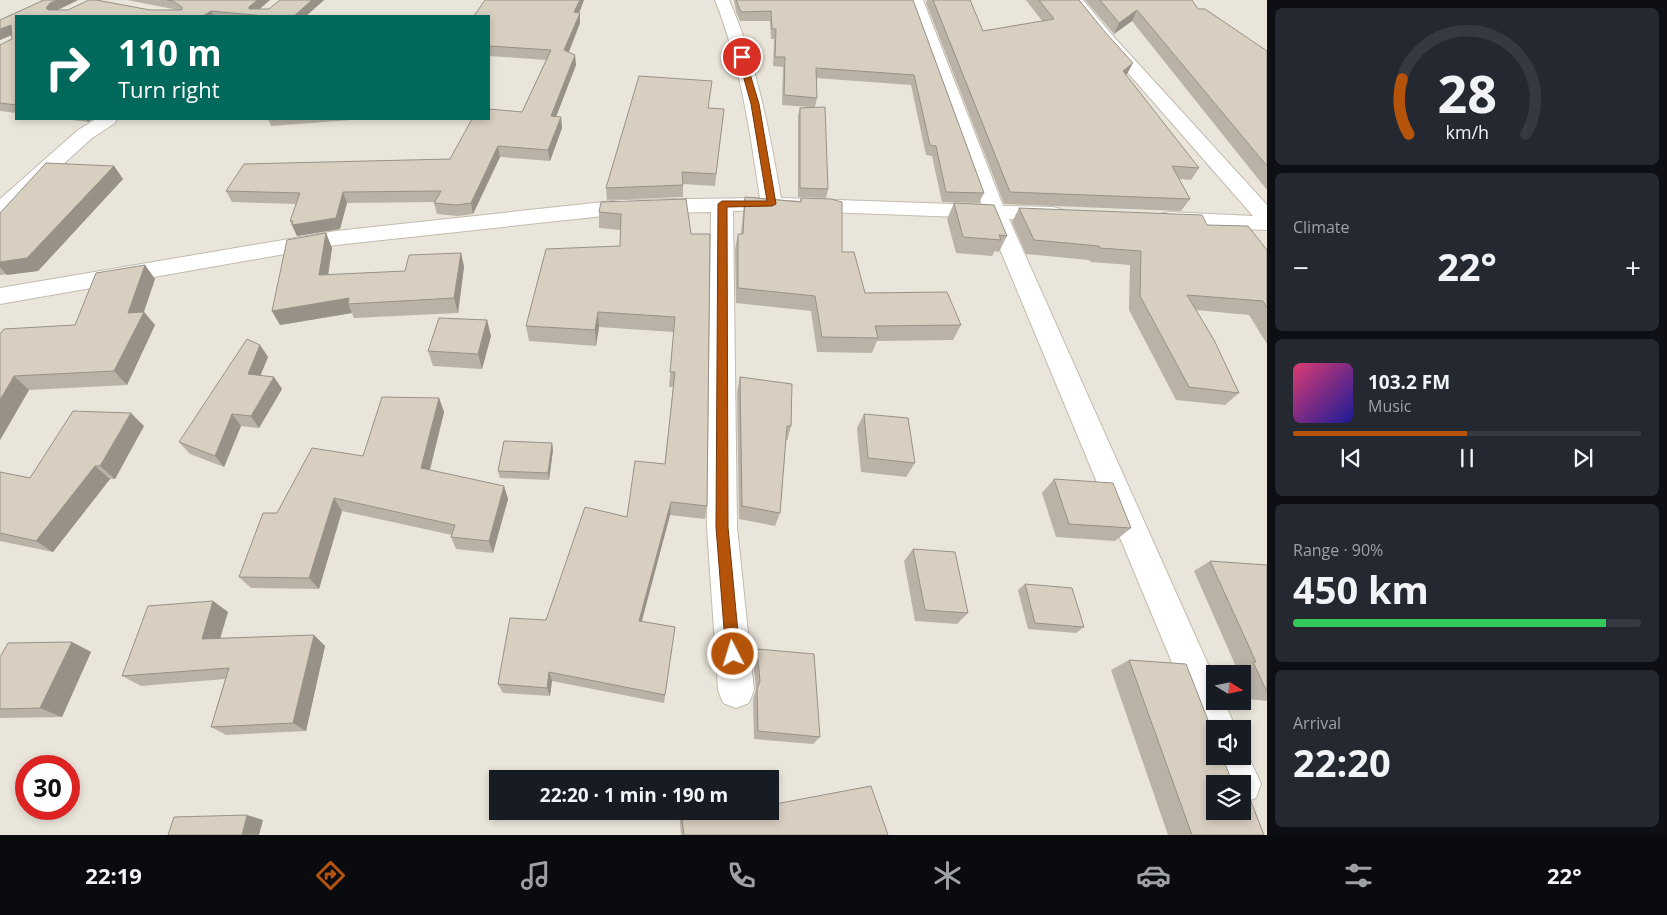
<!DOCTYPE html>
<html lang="en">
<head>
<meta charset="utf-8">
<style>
	body { margin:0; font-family:"Open Sans",sans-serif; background:#242831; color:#f1f3f6; height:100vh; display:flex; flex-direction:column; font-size:19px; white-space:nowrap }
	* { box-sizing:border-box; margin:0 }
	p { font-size:16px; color:#9ea1a6 }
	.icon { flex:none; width:28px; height:28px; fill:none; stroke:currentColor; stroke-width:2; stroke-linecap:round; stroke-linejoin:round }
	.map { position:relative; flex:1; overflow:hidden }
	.details { display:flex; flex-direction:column; gap:8px; padding:8px; background:#0d0f14; width:400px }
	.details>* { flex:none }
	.banner { position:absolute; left:15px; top:15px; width:475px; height:105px; border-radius:0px; box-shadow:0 2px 8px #0003; background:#00695c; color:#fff; overflow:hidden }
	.needle { width:32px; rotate:100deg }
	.tools { position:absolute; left:1206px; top:665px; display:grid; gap:10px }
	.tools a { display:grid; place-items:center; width:45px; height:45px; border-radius:0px; background:#171b24; box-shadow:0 2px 8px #0003; font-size:25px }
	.speed { position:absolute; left:15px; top:755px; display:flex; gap:10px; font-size:25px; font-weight:700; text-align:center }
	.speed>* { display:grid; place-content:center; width:65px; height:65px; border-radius:50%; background:#171b24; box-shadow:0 2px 8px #0003; line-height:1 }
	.speed .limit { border:8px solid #d22; background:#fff; color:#111 }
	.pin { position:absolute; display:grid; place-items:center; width:42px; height:42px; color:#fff; margin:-21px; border:2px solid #fff; border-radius:50%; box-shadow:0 1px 5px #0007 }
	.me { position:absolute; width:55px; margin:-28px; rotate:355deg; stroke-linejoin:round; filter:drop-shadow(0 0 4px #0008) }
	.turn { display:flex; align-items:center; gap:18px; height:105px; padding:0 20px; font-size:22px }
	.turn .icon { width:65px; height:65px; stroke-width:2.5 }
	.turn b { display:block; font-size:35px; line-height:42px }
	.big { font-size:38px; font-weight:700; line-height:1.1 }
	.details .widget { flex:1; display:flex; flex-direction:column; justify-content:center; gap:8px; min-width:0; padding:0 18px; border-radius:8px; background:#242831 }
	.details .dial { align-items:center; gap:0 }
	.dial svg { height:130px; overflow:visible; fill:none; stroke:#363941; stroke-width:7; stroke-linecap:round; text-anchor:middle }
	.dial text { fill:#f1f3f6; stroke:none }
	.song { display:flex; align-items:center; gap:15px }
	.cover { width:60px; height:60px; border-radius:8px; background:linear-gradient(135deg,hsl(340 70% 55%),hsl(240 70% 35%)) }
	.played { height:5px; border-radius:2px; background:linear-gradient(90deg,#b45309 50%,#363941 50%) }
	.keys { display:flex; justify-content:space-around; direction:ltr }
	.heat { display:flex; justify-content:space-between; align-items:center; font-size:28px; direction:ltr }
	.charge { height:8px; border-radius:4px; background:linear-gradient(90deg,#34c759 90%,#363941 0) }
	.trip { position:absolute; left:489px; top:770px; width:290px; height:50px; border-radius:0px; background:#171b24; box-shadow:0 2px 8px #0003; font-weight:700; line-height:50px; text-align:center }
	.menu { display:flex; height:80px; justify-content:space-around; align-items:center; background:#090b0e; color:#9ea1a6 }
	.menu .icon { width:35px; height:35px }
	.menu .active { color:#b45309 }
	.menu b { font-size:22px; color:#f1f3f6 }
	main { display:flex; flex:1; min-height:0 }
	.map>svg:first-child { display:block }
	.residential { fill:#eae5da; fill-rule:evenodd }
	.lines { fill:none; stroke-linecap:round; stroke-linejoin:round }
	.street-casing { stroke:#c2bbae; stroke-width:2 }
	.street { fill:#fff; fill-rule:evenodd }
	.wall { fill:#bab2a6 }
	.shaded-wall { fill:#979187 }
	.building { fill:#d8cfc1; stroke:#979187 }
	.route { fill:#b45309; stroke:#753606 }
</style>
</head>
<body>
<main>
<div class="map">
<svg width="1267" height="835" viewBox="0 0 1267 835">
	<rect width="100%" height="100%" fill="#f6f3ec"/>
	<path class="residential" d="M0 0H1267V835H0ZM16 16H489V119H16ZM1215 674H1242V701H1215ZM1215 729H1242V756H1215ZM26 766H69V809H26ZM498 779H770V811H498ZM1215 784H1242V811H1215Z"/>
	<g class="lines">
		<defs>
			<path id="street" d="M715 0H729C757 63 769 130 781 198L982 205 909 0H923L1003 206 1053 207 1061 209 1064 214 1061 219 1053 221 1009 219 1215 680V701H1224L1236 729H1215V746L1205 742 987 218 772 210 733 211 737 527 754 690 749 703 736 708 723 703 718 690 707 527 711 212 622 214 336 245 0 304V288L336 231 622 200 760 198C750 130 740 63 715 0Z
				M1068 0H1083L1113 36 1267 205V230L1169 226 1161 224 1158 219 1161 214 1169 212 1253 216 1101 42Z
				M96 119H117L115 123 92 138 14 209 8 218 0 220V199L78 130Z
				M1242 742 1261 784 1256 798 1242 803V784H1223L1211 756 1215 747V756H1242Z"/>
		</defs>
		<use href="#street" class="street-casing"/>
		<use href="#street" class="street"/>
	</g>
	<path class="wall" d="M40 0H78L58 10H68L89 0H96L150 10H178L127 0H270L259 9H269L280 0H324L306 16H16V113L0 111V45L12 39V35L0 40V20L42 1Z
		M485 0H584L579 13 580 23 569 52 575 55 576 65 556 117H561L562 128 550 161 500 157 473 214 458 216 437 214 434 203 435 202 347 203 340 229 297 236 290 221 296 204 232 202 226 191 450 159 522 112 546 60 489 56V16Z
		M734 0H913L984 193 979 203 942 202 932 156 926 155 911 85 816 78 817 98 815 107 828 189 826 198 798 197V116L800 108 810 107 782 105 783 67 773 66 774 39H771L770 21H740L736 12Z
		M927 0H970L983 31 1042 21 1026 0H1079L1126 75 1199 168 1191 180 1179 179 1190 199 1181 211 1004 204 926 3Z
		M1085 0H1192L1198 9 1267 51V190L1132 21 1114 34Z
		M710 93 708 108 724 109 715 186 683 184V197L607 200 606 188Z
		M64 119H93L88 122Z
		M268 119H364L271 126Z
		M114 166 123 179 38 271 0 275V213Z
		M745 197 800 201 801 198 842 252 865 293 961 325 953 340 877 341 872 353 817 352 811 311 736 303 735 249 738 234H741L743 213Z
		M686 199 707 506 705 519 670 515 642 621 675 627 664 703 552 681 550 696 503 693 498 684 546 620 627 517 665 464 673 387H669L674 332 599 327 596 346 529 341 526 326 620 246 621 230 599 228V212Z
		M954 203 1007 236 999 252 995 251 992 256 956 253 947 219Z
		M1019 208 1207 225 1267 250V344L1249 315 1196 310 1239 393 1225 405 1176 400 1129 310 1130 265 1091 262 1089 260 1026 254 1012 222Z
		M326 233 332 248 328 275 405 271 461 253 464 267 458 313 354 318 352 313 280 325 272 311Z
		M145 265 155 279 144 312 155 325 127 385 29 390 0 440V334L75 325Z
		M487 320 491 336 482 369 433 366 428 351Z
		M260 345 268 357 260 376 274 377 282 389 259 428 241 426 224 467 190 454 179 442Z
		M740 377 791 426 787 441 786 440 780 513 775 526 739 519 737 392Z
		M439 398 444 412 430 470 504 486 508 499 493 553 456 549 451 537 452 535 342 511 319 589 251 588 239 577 363 456Z
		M864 414 915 463 906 477 861 472 857 428Z
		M144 426 115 479H110L53 552 0 541V472L30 478Z
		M552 443 553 450 549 480 500 478 498 471Z
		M1054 479 1131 528 1115 541 1056 537 1042 493Z
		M913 549 968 613 957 624 915 621 904 561Z
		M1210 561 1267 565V701L1247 699 1242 689V674H1236L1234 670 1237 669 1194 571Z
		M1025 584 1084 627 1076 633 1028 629 1018 590Z
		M213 601 228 612 220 638 314 635 325 646 306 731 226 735 211 727 225 679 141 686 122 676Z
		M72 642 91 652 62 717 0 718V657Z
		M757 649 820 737 813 744 754 739 753 698 756 690 753 659Z
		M1129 660 1233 784 1264 835H1168L1111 670Z
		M679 811H770L888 835H681Z"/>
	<path class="shaded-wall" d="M57 0H78L55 11 51 16 46 8 50 3Z
		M257 0H270L253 15 249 9V7Z
		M312 0H324L306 16H294Z
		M580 0H584L575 23 574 12Z
		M1137 10 1132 21 1114 34 1119 23Z
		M211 11 214 16H203Z
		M580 13V23L565 61 564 50Z
		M11 25 16 33 0 40V29Z
		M575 55 576 65 552 127 551 116Z
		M1133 63 1127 74 1117 82 1123 71Z
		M561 117 562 128 550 161 548 150Z
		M86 119H93L88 122Z
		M498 146 500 157 473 214 471 203Z
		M114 166 123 179 38 271 7 275 0 267V262Z
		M343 192 347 203 340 229 297 236 292 225Z
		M326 233 332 248 326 289 319 275Z
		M461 253 464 267 458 313 454 298Z
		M145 265 155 279 143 314 144 312 155 325 127 385 114 371 128 313Z
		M349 298 348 304 352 313 280 325 272 311Z
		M598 312 599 327 596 346 595 330Z
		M487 320 491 336 482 369 478 354Z
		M260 345 268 357 256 386 248 374Z
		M14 376 29 390 0 440V400Z
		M274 377 282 389 259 428 251 416Z
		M439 398 444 412 427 481 421 468Z
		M131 413 144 426 115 479 100 466Z
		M232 414 241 426 224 467 215 456Z
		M552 443 553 450 549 480 548 473Z
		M95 466 110 479 53 552 36 541Z
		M504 486 508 499 493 553 489 541Z
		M334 498 342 511 319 589 309 578Z
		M671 502 670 515 639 631V621Z
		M213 601 228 612 217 649 202 639Z
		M314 635 325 646 306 731 293 723Z
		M72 642 91 652 62 717 40 708Z
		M549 672 552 681 550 696 547 688Z
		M247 815 263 820 259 835H242Z"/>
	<path class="building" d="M44 0H57L50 3 46 8 48 10H68L89 0H96L150 10H181L183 8 173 1 167 0H257L249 7V9H269L280 0H312L294 16H265L211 11 203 16H16V105L0 103V45L12 39 11 25 0 29V20Z
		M485 0H580L574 12 580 13 564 50 575 55 551 116 561 117 548 150 498 146 471 203 456 205 434 203 441 191 343 192 336 218 292 225 293 221H290L300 193 226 191 244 164 450 159 472 119H489V109L522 112 551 50 489 46V16H474Z
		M736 0H913L984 193 946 192 936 146 930 145 914 75 816 68 817 98 784 95 785 57H775L776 29H772L771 11 741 12Z
		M933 0H970L983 31 1054 19 1039 0H1079L1105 32 1133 63 1123 71 1199 168 1172 166 1190 199 1010 192Z
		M1100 0H1192L1198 9H1205L1267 51V166L1137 10 1119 23Z
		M639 76 712 81 708 108 724 109 716 174 682 172 683 185 606 188Z
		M825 107 828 189 800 188V108Z
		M46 163 114 166 27 258 0 262V213Z
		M745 197 801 202V198L831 199 842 202V252H854L865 293 947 292 961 325 875 326 878 338 822 337 815 296 738 288V234H743Z
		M686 199 691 234H710L707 506 671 502 639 621 675 627 665 695 549 672 547 688 498 684 510 618 546 620 585 507 627 517 635 461 665 464 675 372H670L675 317 598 312 595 330 526 326 546 249 620 246 621 214 599 212 601 202Z
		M954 203 994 205 1007 236 999 235 1001 240 963 237Z
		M1019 208 1202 215 1207 225 1248 226 1267 250V308L1263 301 1187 295 1214 340 1239 393 1189 387 1140 296 1141 251 1100 248 1099 246 1034 240Z
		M326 233 319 275 405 271 409 255 461 253 454 298 348 304 349 298 272 311 287 240Z
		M145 265 128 313 144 312 114 371 14 376 0 400V334L4 329 75 325 96 273Z
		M439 318 487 320 478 354 428 351Z
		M247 339 260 345 248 374 274 377 251 416 232 414 215 456 179 442Z
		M740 377 792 384 791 426H787L780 513 742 506Z
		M382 397 439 398 421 468 504 486 489 541 451 537 455 525 334 498 309 578 239 577 263 513H277L312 448 363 456Z
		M73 411 131 413 100 466H95L36 541 0 533V472L30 478Z
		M864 414 908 418 915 463 868 458Z
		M504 441 552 443 548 473 498 471Z
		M1054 479 1113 483 1131 528 1069 524Z
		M913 549 955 552 968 613 925 610Z
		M1210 561 1267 565V692L1253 662H1256Z
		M1025 584 1072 588 1084 627 1035 623Z
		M213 601 202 639 314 635 293 723 211 727 229 668 122 676 148 606Z
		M72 642 40 708 0 709V657L8 643Z
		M757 649 814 654 820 737 758 731 757 689 760 681Z
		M1129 660 1186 664 1215 738V756H1222L1233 784H1215V811H1242V786H1245L1264 835H1192Z
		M871 786 888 835H684L681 811H770V805Z
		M247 815 242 835H168L174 817Z"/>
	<path class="route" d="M742 55 745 57 759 104 776 204 772 206 727 207 728 527 740 654 738 659 733 661 728 659 726 654 716 527 718 204 722 201H767L751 104 738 57Z"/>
</svg>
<div class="tools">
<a><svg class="needle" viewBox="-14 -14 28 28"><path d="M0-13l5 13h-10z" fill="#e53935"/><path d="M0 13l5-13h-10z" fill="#9ea1a6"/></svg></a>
<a><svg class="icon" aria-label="sound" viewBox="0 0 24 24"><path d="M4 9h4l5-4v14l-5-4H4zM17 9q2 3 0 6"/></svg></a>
<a><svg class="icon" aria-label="layers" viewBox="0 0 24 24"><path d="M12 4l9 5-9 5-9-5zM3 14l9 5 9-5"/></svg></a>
</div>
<div class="speed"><div class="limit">30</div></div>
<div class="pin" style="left:742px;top:57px;background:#d93025"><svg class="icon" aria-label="arrive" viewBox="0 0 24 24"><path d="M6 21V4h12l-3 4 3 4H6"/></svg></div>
<svg class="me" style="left:733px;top:654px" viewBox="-20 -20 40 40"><circle r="17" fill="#b45309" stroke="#fff" stroke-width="3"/><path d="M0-11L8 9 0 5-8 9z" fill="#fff"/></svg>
<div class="trip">22:20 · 1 min · 190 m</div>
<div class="banner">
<div class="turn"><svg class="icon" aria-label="right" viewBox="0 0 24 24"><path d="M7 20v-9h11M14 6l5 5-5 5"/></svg><div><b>110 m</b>Turn right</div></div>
</div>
</div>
<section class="details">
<div class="widget dial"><svg viewBox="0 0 100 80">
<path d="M14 69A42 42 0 1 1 86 69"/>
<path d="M14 69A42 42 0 0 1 10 35" stroke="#b45309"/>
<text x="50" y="56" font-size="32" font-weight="700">28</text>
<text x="50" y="72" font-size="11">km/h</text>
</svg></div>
<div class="widget"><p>Climate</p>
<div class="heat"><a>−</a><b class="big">22°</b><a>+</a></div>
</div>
<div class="widget">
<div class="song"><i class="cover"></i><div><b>103.2 FM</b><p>Music</p></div></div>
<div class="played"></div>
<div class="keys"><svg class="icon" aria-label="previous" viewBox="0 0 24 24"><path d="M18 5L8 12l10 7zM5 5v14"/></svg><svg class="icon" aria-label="pause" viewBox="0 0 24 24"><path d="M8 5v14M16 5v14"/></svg><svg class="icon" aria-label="next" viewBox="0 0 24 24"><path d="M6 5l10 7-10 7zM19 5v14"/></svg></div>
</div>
<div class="widget"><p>Range · 90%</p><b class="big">450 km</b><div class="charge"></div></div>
<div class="widget"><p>Arrival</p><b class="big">22:20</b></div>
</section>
</main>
<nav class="menu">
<b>22:19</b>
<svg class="icon active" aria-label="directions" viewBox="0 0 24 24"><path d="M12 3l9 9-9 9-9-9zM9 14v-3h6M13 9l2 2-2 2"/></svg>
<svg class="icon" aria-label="music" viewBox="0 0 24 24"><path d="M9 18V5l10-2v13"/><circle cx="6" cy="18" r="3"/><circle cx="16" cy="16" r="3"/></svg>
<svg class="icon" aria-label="phone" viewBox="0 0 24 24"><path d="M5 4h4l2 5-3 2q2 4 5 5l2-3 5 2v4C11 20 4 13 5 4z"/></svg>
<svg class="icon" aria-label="climate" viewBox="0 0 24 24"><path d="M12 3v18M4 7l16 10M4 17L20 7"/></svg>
<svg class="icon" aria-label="car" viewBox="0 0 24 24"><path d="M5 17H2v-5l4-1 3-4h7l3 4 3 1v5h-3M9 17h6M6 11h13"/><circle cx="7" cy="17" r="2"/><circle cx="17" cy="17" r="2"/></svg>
<svg class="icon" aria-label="filters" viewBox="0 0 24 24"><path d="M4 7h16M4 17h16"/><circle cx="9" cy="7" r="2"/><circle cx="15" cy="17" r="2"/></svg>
<b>22°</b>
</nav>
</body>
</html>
